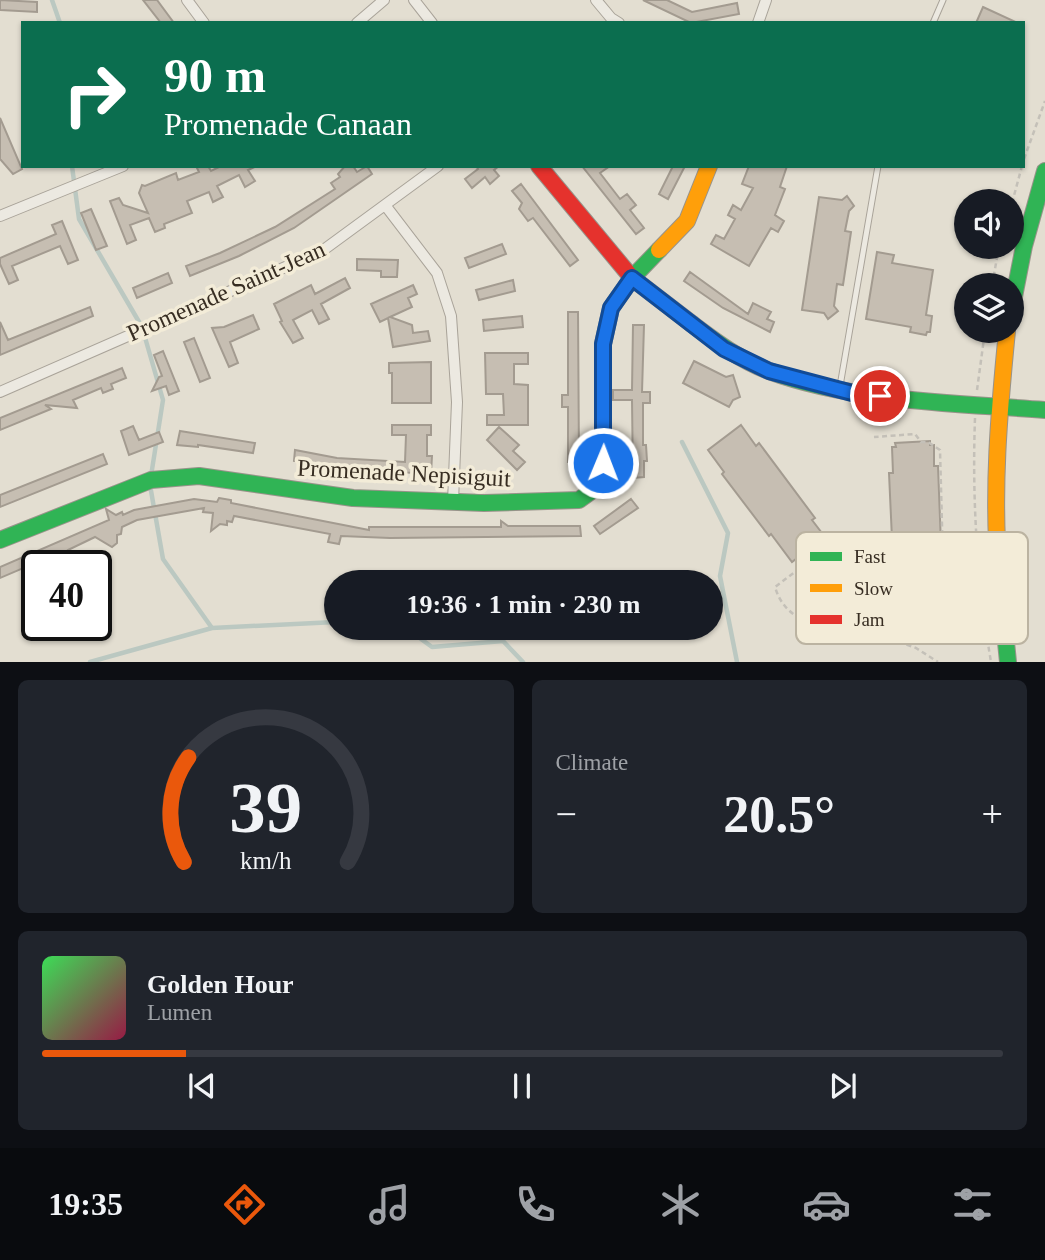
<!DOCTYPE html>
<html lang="en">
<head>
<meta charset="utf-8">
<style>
	body { margin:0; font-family:"Times New Roman",serif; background:#20242c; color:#f1f3f6; height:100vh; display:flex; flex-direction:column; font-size:26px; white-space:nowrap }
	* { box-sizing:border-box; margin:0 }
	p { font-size:23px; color:#9ea1a6 }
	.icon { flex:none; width:38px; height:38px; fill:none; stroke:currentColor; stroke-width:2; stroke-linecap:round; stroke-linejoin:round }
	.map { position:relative; height:662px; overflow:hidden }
	.side { display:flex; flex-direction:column; gap:18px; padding:18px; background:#0d0f14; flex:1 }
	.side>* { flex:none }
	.guide { position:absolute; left:21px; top:21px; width:1004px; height:147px; border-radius:0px; box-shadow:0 2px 5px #0004; background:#0b6e4f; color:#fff; overflow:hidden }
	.fabs { position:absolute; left:954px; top:189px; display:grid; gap:14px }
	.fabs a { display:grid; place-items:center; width:70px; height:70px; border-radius:50%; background:#171b24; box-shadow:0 2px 5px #0004; font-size:35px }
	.speed { position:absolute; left:21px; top:550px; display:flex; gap:14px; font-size:35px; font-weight:700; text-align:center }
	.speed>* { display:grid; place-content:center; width:91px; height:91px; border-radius:50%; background:#171b24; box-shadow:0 2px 5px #0004; line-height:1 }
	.speed .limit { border:4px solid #111; border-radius:10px; background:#fff; color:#111 }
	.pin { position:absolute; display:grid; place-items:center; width:60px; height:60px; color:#fff; margin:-30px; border:4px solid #fff; border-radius:50%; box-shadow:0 2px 7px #0007 }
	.me { position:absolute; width:77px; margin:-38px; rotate:1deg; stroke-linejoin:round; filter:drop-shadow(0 0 5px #0008) }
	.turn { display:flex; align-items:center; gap:24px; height:147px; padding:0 28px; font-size:32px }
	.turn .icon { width:91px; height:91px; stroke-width:2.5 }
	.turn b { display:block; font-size:49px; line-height:60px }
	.big { font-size:52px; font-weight:800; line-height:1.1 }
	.side .widget { flex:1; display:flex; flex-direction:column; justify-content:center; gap:10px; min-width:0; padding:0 24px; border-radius:10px; background:#20242c }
	.side .dial { align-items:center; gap:0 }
	.dial svg { height:182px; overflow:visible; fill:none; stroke:#363941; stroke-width:7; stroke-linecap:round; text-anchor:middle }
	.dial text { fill:#f1f3f6; stroke:none }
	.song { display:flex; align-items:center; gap:21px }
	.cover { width:84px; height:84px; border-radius:10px; background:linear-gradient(135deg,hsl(130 70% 55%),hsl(340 70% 35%)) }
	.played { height:7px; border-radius:4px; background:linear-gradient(90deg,#ea580c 15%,#363941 15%) }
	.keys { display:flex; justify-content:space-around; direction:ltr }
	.heat { display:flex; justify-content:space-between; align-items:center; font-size:38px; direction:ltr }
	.side .tiles { flex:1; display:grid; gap:18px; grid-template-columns:1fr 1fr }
	.widget:last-child { grid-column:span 2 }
	.trip { position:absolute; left:324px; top:570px; width:399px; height:70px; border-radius:35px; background:#171b24; box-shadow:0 2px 5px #0004; font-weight:800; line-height:70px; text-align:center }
	.menu { display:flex; height:112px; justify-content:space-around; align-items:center; background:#090b0e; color:#9ea1a6 }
	.menu .icon { width:49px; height:49px }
	.menu .active { color:#ea580c }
	.menu b { font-size:32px; color:#f1f3f6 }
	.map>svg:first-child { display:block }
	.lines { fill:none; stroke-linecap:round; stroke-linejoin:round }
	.stream { stroke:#bbc8c1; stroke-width:4.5 }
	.building { fill:#c6beb2; stroke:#a39b90; stroke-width:2 }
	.lane-casing { stroke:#a9a399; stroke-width:7 }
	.street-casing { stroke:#a9a399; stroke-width:12 }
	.fast-casing { stroke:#98938a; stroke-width:18 }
	.slow-casing { stroke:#98938a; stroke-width:18 }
	.jam-casing { stroke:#98938a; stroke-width:18 }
	.path { stroke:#c4c0b8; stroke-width:2.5; stroke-dasharray:5 3.5; stroke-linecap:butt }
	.lane { stroke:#ece9e1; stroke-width:5 }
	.street { stroke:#ece9e1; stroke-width:10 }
	.fast { stroke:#30b455; stroke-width:16 }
	.slow { stroke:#ff9f0a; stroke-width:16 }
	.jam { stroke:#e5322d; stroke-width:16 }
	.route-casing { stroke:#114b97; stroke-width:18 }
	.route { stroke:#1a73e8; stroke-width:12 }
	.labels { text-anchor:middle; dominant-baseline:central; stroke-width:7; stroke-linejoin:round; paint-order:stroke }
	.street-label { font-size:24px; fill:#372d22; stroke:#f3ecd8 }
	.key { fill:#f3ecd8; stroke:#bbb3a1; stroke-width:2 }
	.key-label { font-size:19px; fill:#372d22 }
</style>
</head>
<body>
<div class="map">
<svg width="1045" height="662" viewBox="0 0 1045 662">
	<rect width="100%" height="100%" fill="#e3ded1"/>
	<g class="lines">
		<path class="stream" d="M52 0 60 23
			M72 166 79 219 142 327 163 400 151 476
			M682 442 728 533 720 576 737 662
			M150 485 163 559 212 628
			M394 628 410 631 432 647 503 641 523 662
			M90 662 212 628 336 622"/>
	</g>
	<path class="building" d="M0 0 37 2V12L0 10Z
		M143 0H157L174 23H161Z
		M643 0H667L692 12 737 3 739 14 691 23Z
		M983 7 1018 23H976Z
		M0 118 22 169 13 174 0 159Z
		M196 166H208L211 171 221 166H257L248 170 255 181 245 187 239 175 217 186 223 197 213 202 209 192 187 201 192 213 164 224 165 228 155 232 149 218 130 225 136 240 127 244 110 201 119 198 123 205 148 213 139 193 142 185 145 186 176 173 178 180 199 172Z
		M345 166H353L357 172 367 166 372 174 294 228 239 256 190 276 186 266 220 253 275 227 335 189 331 183 340 177 338 174Z
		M476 166H499L494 170 499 176 490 184 485 177 472 188 465 179 478 169Z
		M582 166H610L600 173 620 199 627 194 636 205 630 210 644 228 636 234Z
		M673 166H685L668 199 659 194Z
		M749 166H787L780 187 785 189 775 215 784 221 778 232 771 228 749 266 711 244 716 235 724 239 735 219 728 215 733 205 741 210 753 188 742 184Z
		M521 184 578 260 570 266 533 218 528 221 519 209 522 203 512 191Z
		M847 196 854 206 849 211 845 231 851 232 848 252 843 285 837 284 834 306 838 311 828 319 824 313 802 310 819 197 842 200Z
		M91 209 107 246 96 250 81 213Z
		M62 221 78 260 68 264 60 246 12 266 18 280 9 284 0 264V258L56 234 52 225Z
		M502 244 506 254 469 268 465 258Z
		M877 252 894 255 892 263 933 270 926 315 932 316 930 332H927L926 335 910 332 911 327 866 319Z
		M357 259 398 260 397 277H381V271L357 270Z
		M690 272 748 314 753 303 771 312 767 319 774 322 770 332 723 308 684 281Z
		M168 273 172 283 137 298 133 288Z
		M345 278 350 288 321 304 329 319 319 324 312 310 293 320 303 338 293 343 280 322 282 321 274 304 311 285 315 294Z
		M513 280 515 291 479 300 476 290Z
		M413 285 417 294 408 298 412 307 390 317 412 325 413 333 428 331 430 341 393 347 388 318 380 322 371 304Z
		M90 307 93 316 0 355V322L8 340Z
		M568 312H578L579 462H568V407H562V395H568Z
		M253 315 259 329 230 342 238 363 229 367 212 328 224 327Z
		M522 316 523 327 484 331 483 320Z
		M633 325H644L642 392H650V403H643V445H646L647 461H644V477L633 478 632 400H613V390H632Z
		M194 338 210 378 200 382 184 342Z
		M163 351 179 391 169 395 166 386 152 391 159 377 162 376 154 355Z
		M485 353H528V364H514V384L528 385V425H487V415H504L503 394H486Z
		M694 361 726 377 733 375 740 397 733 400 729 407 683 383Z
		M431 362V403H392V373H389V363Z
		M122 368 126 378 111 384 113 389 103 393 101 388 73 400 77 408 45 405 51 409 0 430V418Z
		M392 425H431V435H427V456H432L431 474 347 469 294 461 295 450 337 458 405 462 406 435H392Z
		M741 425 756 446 759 443 815 518 812 520 825 537 816 544 818 546 803 558 801 555 792 562 771 534 769 536 722 474 724 472 708 450Z
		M133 426 139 440 159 432 163 442 129 455 121 431Z
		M499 427 519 445 513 451 525 462 517 470 487 440Z
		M180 431 255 443 253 453 198 445V447L177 445Z
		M930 441V445H934V466H938L941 545 940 589H936V593L902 594V591H898L897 569H895L893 561 889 473H893L892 447H896L895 443Z
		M103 454 107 464 0 507V495Z
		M219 498 231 500V503L369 530V527H501V521L508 526H580L581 536 390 538 341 536 339 544 328 542 330 534 234 516 232 522 227 521V525L220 524 211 531 213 513 203 512 204 508 137 520 122 527 121 534 117 535V543L112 547 95 537 68 550 71 556 59 561 56 554 0 578V567L109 520 106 509 116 515 122 512 123 515 134 510 194 499 217 502Z
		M631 499 638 508 600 534 594 526Z"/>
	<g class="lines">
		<defs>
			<path id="lane" d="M933 23 943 0
				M840 386 878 166"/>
			<path id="street" d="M187 0 204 23
				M414 0 432 23
				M596 0 611 18 619 23
				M357 23 384 0
				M758 23 766 0
				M385 205 437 273 451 316 457 402 453 502
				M0 216 123 166
				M0 392 322 251 438 166"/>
			<path id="fast" d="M1012 307 1024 246 1045 171
				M692 324C716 342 740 360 769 371 853 402 956 403 1045 410
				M0 540 151 480 199 476 353 498 484 503 579 500 597 487 603 463V344L611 308 632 278 659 250
				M999 573 1008 662"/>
			<path id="slow" d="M659 250 687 221 709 166
				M999 573C992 492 999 412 1007 331"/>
			<path id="jam" d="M539 166 632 278 692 324"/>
		</defs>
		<use href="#lane" class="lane-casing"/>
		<use href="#street" class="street-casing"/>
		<use href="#fast" class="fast-casing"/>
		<use href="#slow" class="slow-casing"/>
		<use href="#jam" class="jam-casing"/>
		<path class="path" d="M1024 159 1045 101
			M1012 203 1022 166
			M992 285 999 247
			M977 390 985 331
			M975 418C972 500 977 580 991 662
			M800 568 775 587C783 614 802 618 823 634L865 629 916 648 938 662
			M878 577 891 590 892 600
			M865 629 866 621 882 602 942 603 944 600 940 450 928 442H921L915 434 874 437"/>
		<use href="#lane" class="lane"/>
		<use href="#street" class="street"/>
		<use href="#fast" class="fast"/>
		<use href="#slow" class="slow"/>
		<use href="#jam" class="jam"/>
	</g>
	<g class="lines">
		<defs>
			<path id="route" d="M603 463V344L611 308 632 278 724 349 769 371 856 394 880 396"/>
		</defs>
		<use href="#route" class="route-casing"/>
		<use href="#route" class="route"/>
	</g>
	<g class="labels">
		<g class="street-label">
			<text transform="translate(226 291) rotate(-24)">Promenade Saint-Jean</text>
			<text transform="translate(404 473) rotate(3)">Promenade Nepisiguit</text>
		</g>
	</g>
	<rect x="796" y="532" width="232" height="112" rx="10" class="key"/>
	<rect x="810" y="552" width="32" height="9" fill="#30b455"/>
	<rect x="810" y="584" width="32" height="8" fill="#ff9f0a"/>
	<rect x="810" y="615" width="32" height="9" fill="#e5322d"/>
	<g class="key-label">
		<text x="854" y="563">Fast</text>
		<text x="854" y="595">Slow</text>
		<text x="854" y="626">Jam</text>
	</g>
</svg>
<div class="fabs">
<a><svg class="icon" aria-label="sound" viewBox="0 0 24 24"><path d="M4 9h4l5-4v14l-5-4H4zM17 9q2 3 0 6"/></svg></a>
<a><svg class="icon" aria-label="layers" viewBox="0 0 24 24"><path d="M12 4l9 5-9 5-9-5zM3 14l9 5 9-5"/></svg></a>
</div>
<div class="speed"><div class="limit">40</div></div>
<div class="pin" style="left:880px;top:396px;background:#d93025"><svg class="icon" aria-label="arrive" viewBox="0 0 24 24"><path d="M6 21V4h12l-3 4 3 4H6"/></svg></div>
<svg class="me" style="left:603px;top:463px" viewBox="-20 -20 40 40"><circle r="17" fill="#1a73e8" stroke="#fff" stroke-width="3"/><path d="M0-11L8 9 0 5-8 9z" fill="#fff"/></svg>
<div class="trip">19:36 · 1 min · 230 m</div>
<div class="guide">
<div class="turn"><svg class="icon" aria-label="right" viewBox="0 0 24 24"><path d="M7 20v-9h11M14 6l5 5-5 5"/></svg><div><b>90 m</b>Promenade Canaan</div></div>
</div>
</div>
<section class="side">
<div class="tiles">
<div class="widget dial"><svg viewBox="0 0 100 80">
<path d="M14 69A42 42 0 1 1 86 69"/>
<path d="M14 69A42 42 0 0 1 16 23" stroke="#ea580c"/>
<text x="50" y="56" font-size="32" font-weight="700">39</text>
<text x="50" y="72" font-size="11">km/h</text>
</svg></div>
<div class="widget"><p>Climate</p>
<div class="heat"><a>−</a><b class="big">20.5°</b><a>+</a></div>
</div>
<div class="widget">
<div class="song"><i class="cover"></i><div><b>Golden Hour</b><p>Lumen</p></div></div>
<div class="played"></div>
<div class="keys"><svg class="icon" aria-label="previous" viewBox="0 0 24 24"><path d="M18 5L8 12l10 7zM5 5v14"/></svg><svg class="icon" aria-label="pause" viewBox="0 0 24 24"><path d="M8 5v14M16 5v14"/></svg><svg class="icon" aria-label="next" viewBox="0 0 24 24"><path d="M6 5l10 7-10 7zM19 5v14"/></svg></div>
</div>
</div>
</section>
<nav class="menu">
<b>19:35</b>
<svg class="icon active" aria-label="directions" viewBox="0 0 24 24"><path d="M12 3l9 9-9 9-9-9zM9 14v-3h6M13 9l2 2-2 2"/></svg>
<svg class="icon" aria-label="music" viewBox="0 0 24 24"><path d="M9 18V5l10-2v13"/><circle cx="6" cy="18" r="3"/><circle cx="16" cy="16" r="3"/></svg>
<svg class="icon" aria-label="phone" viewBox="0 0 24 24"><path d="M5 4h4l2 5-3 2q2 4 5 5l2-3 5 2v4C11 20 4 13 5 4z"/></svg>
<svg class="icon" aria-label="climate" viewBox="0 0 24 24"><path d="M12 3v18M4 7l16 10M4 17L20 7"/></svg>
<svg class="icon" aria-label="car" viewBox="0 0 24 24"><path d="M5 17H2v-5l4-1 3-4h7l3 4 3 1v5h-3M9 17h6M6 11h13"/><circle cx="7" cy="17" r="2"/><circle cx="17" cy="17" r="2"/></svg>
<svg class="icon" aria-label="filters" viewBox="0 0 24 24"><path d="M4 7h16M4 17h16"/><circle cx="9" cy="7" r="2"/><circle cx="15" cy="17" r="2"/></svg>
</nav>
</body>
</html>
